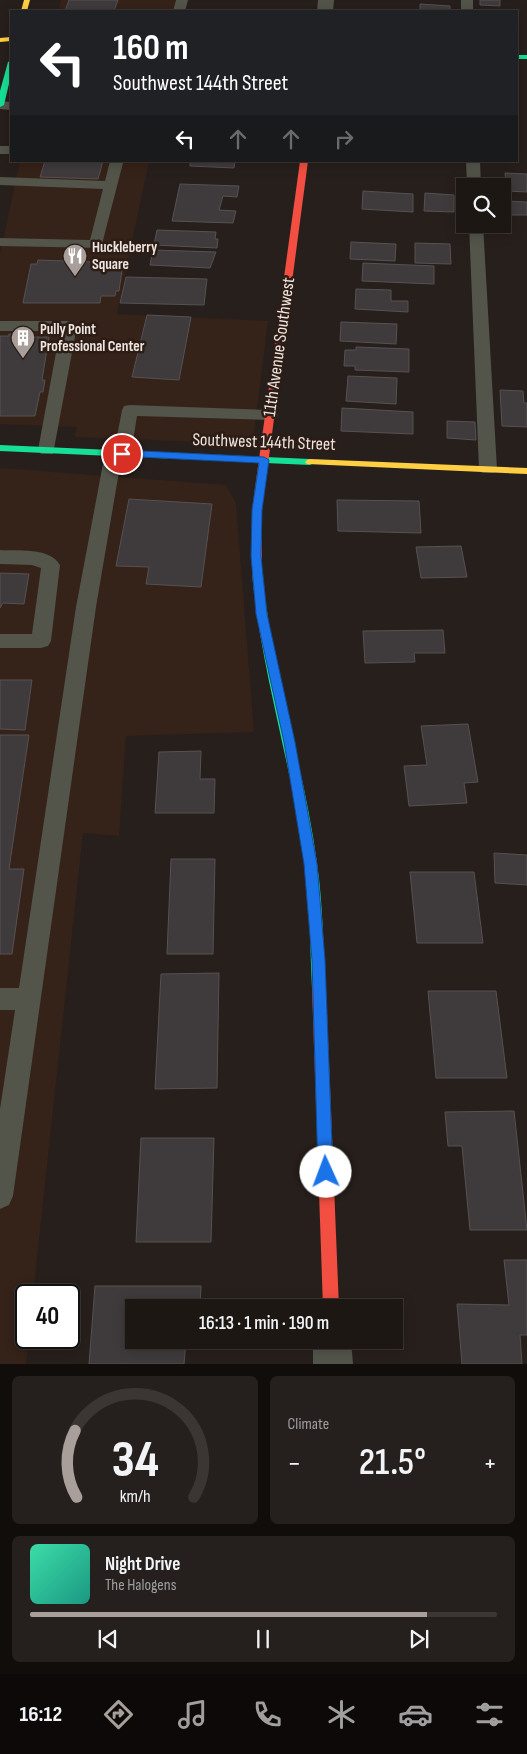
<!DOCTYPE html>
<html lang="en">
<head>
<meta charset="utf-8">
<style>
	body { margin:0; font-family:"Sofia Sans Condensed",sans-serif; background:#25201d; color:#f1f3f6; height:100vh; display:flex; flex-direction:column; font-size:19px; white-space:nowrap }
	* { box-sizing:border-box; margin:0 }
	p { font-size:16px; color:#a09fa0 }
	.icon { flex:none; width:28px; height:28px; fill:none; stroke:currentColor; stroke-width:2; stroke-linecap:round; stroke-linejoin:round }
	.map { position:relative; height:1364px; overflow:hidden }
	.side { display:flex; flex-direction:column; gap:12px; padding:12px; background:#100d0b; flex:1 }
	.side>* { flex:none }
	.guide { position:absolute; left:10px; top:10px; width:508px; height:152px; border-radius:0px; box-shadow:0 2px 12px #0003,0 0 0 1px #3b3634; background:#202124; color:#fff; overflow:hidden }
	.buttons { position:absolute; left:456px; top:178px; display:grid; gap:10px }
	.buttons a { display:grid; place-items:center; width:55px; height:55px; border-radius:0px; background:#1d1714; box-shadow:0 2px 12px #0003,0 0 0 1px #3b3634; font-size:25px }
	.speed { position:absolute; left:15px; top:1284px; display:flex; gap:10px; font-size:25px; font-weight:700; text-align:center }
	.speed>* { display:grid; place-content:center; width:65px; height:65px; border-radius:50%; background:#1d1714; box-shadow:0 2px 12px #0003,0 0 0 1px #3b3634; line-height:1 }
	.speed .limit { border:2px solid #111; border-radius:8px; background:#fff; color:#111 }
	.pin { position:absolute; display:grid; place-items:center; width:42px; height:42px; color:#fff; margin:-21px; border:2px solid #fff; border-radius:50%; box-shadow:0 1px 5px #0007 }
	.me { position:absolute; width:55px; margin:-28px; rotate:358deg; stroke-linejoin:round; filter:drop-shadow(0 0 4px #0008) }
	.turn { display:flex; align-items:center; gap:18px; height:105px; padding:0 20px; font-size:22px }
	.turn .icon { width:65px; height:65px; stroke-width:2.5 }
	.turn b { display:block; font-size:35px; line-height:42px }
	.lanes { display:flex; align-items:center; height:48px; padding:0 20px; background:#0003; justify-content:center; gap:25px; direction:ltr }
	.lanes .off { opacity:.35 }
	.big { font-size:38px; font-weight:600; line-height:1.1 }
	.side .widget { flex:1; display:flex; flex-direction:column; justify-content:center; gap:8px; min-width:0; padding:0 18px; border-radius:8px; background:#25201d }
	.side .dial { align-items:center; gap:0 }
	.dial svg { height:130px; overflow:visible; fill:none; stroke:#3b3634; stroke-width:7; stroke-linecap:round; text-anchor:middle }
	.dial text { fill:#f1f3f6; stroke:none }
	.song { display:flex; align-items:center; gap:15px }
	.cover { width:60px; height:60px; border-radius:8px; background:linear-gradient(135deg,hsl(160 70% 55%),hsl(170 70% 35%)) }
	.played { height:5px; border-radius:2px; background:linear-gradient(90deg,#a99f9a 85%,#3b3634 85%) }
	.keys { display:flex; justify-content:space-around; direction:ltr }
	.heat { display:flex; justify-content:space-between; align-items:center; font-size:28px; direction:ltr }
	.side .tiles { flex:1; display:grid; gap:12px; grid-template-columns:1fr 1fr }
	.widget:last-child { grid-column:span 2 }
	.trip { position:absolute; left:125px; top:1299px; width:278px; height:50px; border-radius:0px; background:#1d1714; box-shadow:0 2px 12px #0003,0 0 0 1px #3b3634; font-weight:600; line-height:50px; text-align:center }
	.tab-bar { display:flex; height:80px; justify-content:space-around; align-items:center; background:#0c0908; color:#a09fa0 }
	.tab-bar .icon { width:35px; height:35px }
	.tab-bar .current { color:#a99f9a }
	.tab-bar b { font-size:22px; color:#f1f3f6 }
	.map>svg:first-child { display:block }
	.built { fill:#352218 }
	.building { fill:#3f3a3b; stroke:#565153 }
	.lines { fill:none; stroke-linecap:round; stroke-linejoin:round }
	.lane { fill:#53544a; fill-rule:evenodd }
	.street { fill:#53544a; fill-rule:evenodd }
	.fast { fill:#16e098; fill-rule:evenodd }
	.slow { fill:#ffcf43; fill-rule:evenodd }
	.jam { fill:#f24e42; fill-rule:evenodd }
	.route { fill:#1a73e8; stroke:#114b97 }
	.labels { text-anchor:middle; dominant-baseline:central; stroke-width:5; stroke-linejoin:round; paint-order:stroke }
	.far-poi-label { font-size:15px; font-weight:bold; fill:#efe4df; stroke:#2c1d16; text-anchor:start }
	.street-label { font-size:18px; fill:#efe4df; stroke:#2c1d16 }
</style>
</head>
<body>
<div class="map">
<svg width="527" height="1364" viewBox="0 0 527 1364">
	<rect width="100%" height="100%" fill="#271f1b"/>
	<path class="built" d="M61 0H176L173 11H58Z
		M20 161H149L117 314 268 321 254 434 245 441 231 443 74 437 77 427 0 424V254Z
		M0 468 226 485 236 503 254 732 126 736 119 836 83 833 33 1295H26V1338H29L26 1364H0Z"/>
	<path class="building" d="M69 0H118L114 11H65Z
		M480 0H500V6L480 5Z
		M420 4 450 6V11H420Z
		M45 161H103L98 179 40 177Z
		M190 161H235L234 168 190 166Z
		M505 173 527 174V192L507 191Z
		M180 184 239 186 237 197 223 196 219 210 236 211 233 223 172 221Z
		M363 191 413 194V212L362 209Z
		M425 193 454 195V212L424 211Z
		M507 201 527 202V215H508Z
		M157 230 216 232 215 239H218L217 248 154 245Z
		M351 242 396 244 395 261 350 259Z
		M415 243 450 244 451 264 415 263Z
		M153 250 216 252 210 268 150 265Z
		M38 260 123 263 119 291H116L115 296H101L100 303H23L31 264H37Z
		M363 263 434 266V284L362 281Z
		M126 277 207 279 204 305 120 303Z
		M356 289 391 290V301H408V312L355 309Z
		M147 315 191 317 179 380 132 377Z
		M341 322 397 324 396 344 340 341Z
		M9 334H28L27 337H49L42 380H45L43 392H40L35 416H0V336H9Z
		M356 347 409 349V372L355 370V366H344L345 350H356Z
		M348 376 397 378 396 404 346 401Z
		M500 390 523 391 524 403H527V427L502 426Z
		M342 408 413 412V434L341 431Z
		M447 421 475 422 476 440 447 438Z
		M129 499 212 504 201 587 146 584 149 567 116 566Z
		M337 500 419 501 421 533 338 531Z
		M461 546 467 577 421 578 416 547Z
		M0 573 29 574 24 604 3 603 0 608Z
		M443 630 445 653H414L415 662 365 663 363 631Z
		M0 680H32L25 730 0 729Z
		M468 724 478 782 464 783 467 803 409 806 404 766 427 765 421 726Z
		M0 735H29L9 869H24L12 954H0Z
		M201 751 200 779H215L214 813H155L159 752Z
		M494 853 527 855V885L495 883Z
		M171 859H215L213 954H167Z
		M410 872H474L483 943H417Z
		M219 973 217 1088 155 1089 161 974Z
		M428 991H496L507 1078H436Z
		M514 1111 527 1230H470L462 1146H448L445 1112Z
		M141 1138H214L211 1242H136Z
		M504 1260H527V1335H520L522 1364H462L457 1304 509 1305Z
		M95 1286H201L200 1308H134V1340H186L184 1364H89Z"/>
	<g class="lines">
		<path class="lane" d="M176 0H188L185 11H173Z
			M461 0H473V11H461Z
			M0 101 11 102V110L0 109Z
			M0 146H11V154H0Z
			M110 161 123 163 101 248 0 246V238L90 240 103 189 0 185V177L105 181Z
			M466 161H480L481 186H467Z
			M469 224H483L497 469 494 473H482L479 469Z
			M0 321H69L77 326 53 454H41L38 450 60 331H0Z
			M130 405 270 410 276 411 278 415 276 419 270 420 137 416 131 454 128 458 121 460 96 607 13 1196 9 1205 0 1209V1109L15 1010H0V988H19L76 607 105 453 108 449 115 447 122 410 124 406Z
			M0 550C17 551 50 547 60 565L51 641 48 646 41 648H0V634H32L41 568 32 565 0 564Z"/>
		<path class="street" d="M318 0H334L333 11H317Z
			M313 1340H351L353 1364H313Z"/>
		<path class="fast" d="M516 55H527V59H516Z
			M11 60V75L4 105 0 107V91L8 62Z
			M0 445 310 459 315 462 310 465 0 451Z
			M257 569 262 573C272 671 304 766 317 863 323 904 323 947 326 988L324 992 319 994 314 992 312 988C310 947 310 904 305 863 292 766 261 671 252 573Z"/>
		<path class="slow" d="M24 0H30L27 11H21Z
			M11 37V41L0 42V38Z
			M310 459 527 468V474L307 464 305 462 307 460Z"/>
		<path class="jam" d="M300 161H308L262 510V573L257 577 252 573V510Z
			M319 982 324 984 326 988 339 1308H323L312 988 314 984Z"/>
	</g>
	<path class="route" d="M122 450 264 457 269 460 262 510 261 556 267 614 295 742 317 864 325 960 333 1172 331 1178 326 1180 321 1178 318 1172 312 960 304 864 284 742 256 614 251 556 252 510 259 463 119 456 117 454Z"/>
	<defs>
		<symbol id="restaurant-pin" viewBox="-11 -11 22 30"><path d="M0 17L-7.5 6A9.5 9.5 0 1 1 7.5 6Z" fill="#a99f9a" stroke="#2c1d16"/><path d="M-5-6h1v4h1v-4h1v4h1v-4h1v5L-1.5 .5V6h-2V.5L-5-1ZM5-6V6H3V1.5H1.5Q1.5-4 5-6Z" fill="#fff"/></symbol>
		<symbol id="building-pin" viewBox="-11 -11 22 30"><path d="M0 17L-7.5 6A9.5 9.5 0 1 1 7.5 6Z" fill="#a99f9a" stroke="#2c1d16"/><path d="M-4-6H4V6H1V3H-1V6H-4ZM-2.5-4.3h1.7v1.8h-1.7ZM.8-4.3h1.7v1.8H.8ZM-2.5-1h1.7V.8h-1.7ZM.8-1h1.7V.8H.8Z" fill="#fff"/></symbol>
	</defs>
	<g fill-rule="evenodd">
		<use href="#restaurant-pin" x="61" y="242" width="28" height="38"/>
		<use href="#building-pin" x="9" y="324" width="28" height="38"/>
	</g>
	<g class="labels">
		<g class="far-poi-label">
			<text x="92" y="247">Huckleberry<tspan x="92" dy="17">Square</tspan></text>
			<text x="40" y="329">Pully Point<tspan x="40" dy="17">Professional Center</tspan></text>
		</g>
		<g class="street-label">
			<text transform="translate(279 347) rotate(-82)">11th Avenue Southwest</text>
			<text transform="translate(264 442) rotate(2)">Southwest 144th Street</text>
		</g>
	</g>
</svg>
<div class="buttons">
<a><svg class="icon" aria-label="search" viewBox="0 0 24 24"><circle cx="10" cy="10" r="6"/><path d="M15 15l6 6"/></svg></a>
</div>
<div class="speed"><div class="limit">40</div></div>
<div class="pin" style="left:122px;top:454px;background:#d93025"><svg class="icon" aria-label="arrive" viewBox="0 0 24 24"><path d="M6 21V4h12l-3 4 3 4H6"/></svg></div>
<svg class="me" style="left:326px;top:1172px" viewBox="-20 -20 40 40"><circle r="19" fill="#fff"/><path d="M0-13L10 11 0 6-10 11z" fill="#1a73e8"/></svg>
<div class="trip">16:13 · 1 min · 190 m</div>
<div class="guide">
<div class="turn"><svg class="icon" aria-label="left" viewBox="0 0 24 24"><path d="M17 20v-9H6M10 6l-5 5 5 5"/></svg><div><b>160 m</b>Southwest 144th Street</div></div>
<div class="lanes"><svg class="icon" aria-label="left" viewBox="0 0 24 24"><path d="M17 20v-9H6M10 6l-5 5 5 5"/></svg><svg class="icon off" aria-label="ahead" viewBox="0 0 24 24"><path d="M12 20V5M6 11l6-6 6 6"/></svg><svg class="icon off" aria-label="ahead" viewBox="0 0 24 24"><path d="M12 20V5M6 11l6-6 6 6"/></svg><svg class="icon off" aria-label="right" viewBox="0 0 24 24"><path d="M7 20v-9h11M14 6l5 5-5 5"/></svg></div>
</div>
</div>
<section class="side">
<div class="tiles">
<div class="widget dial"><svg viewBox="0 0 100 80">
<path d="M14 69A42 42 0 1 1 86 69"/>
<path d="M14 69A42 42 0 0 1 13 28" stroke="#a99f9a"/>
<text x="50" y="56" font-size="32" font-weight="700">34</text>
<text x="50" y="72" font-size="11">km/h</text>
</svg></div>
<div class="widget"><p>Climate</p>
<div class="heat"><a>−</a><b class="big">21.5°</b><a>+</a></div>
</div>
<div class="widget">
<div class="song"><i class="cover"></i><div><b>Night Drive</b><p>The Halogens</p></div></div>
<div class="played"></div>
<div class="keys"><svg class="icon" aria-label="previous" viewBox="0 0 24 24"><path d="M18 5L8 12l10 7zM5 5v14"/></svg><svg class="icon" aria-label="pause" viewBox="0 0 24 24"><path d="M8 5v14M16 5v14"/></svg><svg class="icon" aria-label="next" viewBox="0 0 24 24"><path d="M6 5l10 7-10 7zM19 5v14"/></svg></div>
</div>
</div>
</section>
<nav class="tab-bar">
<b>16:12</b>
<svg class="icon current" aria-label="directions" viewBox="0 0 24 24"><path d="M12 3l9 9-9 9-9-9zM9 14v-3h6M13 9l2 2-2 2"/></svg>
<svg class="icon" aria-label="music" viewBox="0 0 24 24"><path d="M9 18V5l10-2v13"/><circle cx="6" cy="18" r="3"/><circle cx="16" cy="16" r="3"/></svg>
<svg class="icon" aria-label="phone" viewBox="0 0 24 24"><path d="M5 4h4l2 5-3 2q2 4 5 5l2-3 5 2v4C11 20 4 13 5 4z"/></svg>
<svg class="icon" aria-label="climate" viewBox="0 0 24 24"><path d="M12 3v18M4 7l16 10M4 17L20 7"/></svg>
<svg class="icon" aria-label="car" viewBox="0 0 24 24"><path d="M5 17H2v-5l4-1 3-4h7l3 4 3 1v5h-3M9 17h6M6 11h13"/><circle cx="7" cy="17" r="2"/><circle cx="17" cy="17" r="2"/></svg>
<svg class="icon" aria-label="filters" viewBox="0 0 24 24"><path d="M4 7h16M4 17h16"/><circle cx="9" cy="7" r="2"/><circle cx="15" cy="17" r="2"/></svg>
</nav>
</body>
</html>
